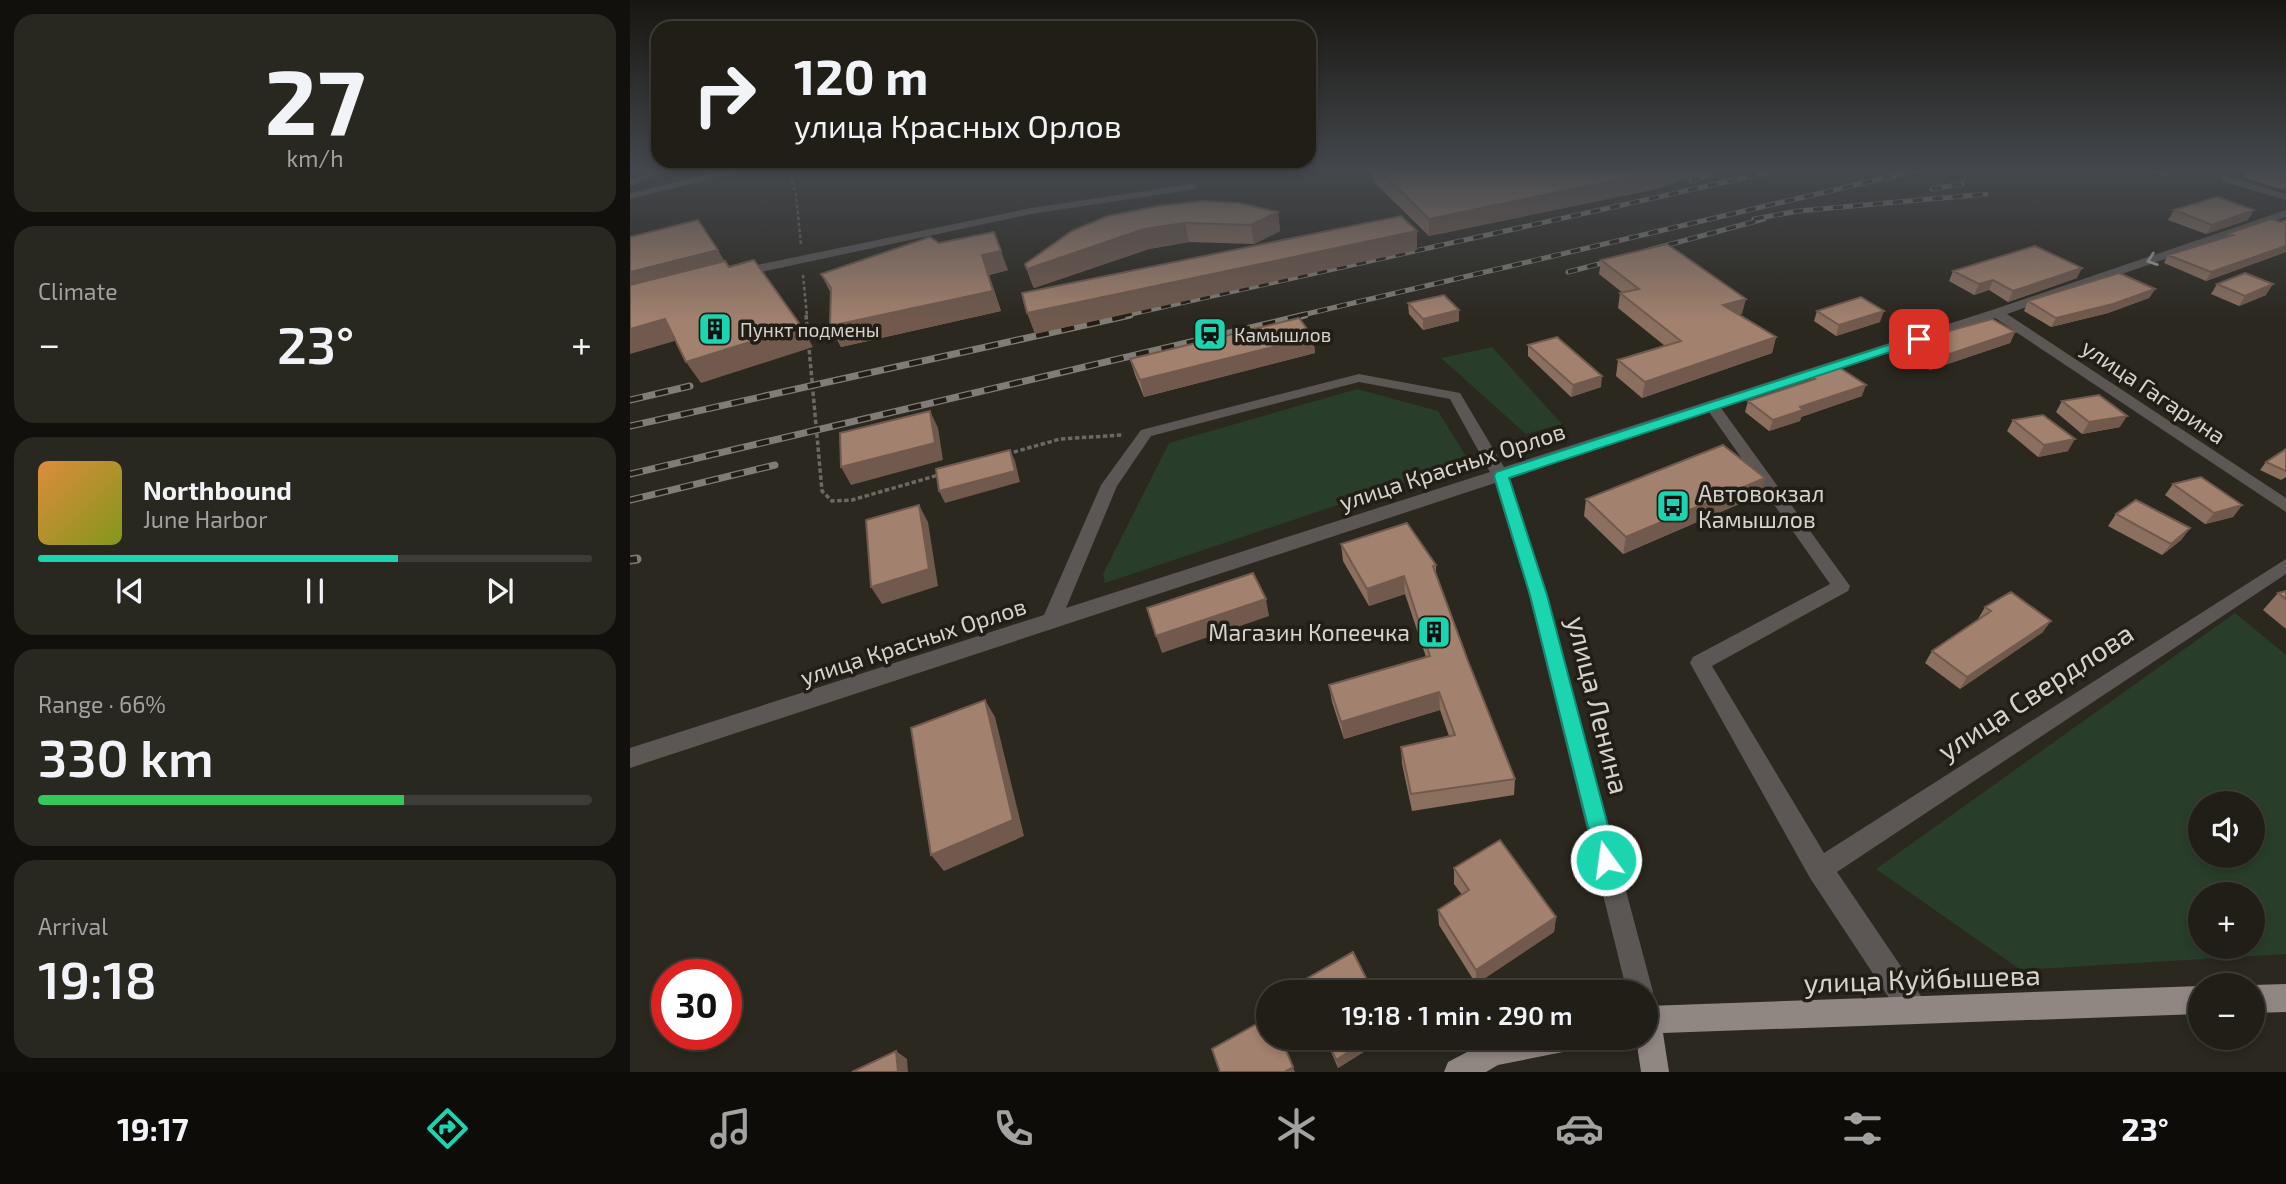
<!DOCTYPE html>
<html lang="en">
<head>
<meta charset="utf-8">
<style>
	body { margin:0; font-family:"Exo 2",sans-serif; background:#282720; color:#f1f3f6; height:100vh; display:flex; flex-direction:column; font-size:26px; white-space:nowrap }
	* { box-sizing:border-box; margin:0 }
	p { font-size:23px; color:#a2a2a1 }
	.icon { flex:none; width:38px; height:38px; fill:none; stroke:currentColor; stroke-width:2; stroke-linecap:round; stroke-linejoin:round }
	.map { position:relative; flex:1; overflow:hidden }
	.side { display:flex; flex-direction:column; gap:14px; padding:14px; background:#12100d; width:630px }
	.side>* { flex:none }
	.top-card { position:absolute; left:21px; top:21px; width:665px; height:147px; border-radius:21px; box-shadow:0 4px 10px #0003,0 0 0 2px #3d3c36; background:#201e17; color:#f1f3f6; overflow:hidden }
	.tools { position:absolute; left:1558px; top:791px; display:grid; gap:14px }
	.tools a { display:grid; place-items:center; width:77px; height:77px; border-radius:50%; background:#201e17; box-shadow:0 4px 10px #0003,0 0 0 2px #3d3c36; font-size:35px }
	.speed { position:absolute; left:21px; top:959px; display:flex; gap:14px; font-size:35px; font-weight:700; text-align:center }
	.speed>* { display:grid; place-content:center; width:91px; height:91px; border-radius:50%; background:#201e17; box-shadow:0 4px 10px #0003,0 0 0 2px #3d3c36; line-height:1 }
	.speed .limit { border:10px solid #d22; background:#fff; color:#111 }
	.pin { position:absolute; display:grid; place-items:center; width:60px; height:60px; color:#fff; margin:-30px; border-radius:14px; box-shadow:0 4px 10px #0006 }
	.me { position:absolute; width:77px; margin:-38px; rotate:346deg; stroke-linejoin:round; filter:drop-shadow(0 0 5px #0008) }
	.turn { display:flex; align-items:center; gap:24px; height:147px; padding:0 28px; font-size:32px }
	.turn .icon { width:91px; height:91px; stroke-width:2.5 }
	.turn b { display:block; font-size:49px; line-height:60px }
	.big { font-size:52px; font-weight:600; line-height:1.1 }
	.side .tile { flex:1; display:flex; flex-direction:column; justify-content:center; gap:10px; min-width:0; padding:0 24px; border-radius:21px; background:#282720 }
	.side .dial { align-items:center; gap:0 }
	.dial b { font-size:91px; line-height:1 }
	.song { display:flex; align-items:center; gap:21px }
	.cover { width:84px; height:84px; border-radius:10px; background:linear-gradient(135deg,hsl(30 70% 55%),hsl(70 70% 35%)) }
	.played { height:7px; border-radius:4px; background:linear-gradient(90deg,#1bd5b1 65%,#3d3c36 65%) }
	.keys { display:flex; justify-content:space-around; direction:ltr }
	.heat { display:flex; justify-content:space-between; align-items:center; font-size:38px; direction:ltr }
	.charge { height:10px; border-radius:5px; background:linear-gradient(90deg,#34c759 66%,#3d3c36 0) }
	.trip { position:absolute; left:626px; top:980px; width:402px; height:70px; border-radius:35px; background:#201e17; box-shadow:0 4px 10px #0003,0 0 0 2px #3d3c36; font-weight:600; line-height:70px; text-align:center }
	.menu { display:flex; height:112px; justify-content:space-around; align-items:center; background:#0d0c09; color:#a2a2a1 }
	.menu .icon { width:49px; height:49px }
	.menu .selected { color:#1bd5b1 }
	.menu b { font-size:32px; color:#f1f3f6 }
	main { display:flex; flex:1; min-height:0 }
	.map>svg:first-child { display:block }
	.green { fill:#283e2a; fill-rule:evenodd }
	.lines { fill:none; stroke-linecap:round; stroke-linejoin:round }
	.path-far1 { stroke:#6b6961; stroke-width:2.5; stroke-dasharray:3.5 2.5; stroke-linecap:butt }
	.path { stroke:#6b6961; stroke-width:3.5; stroke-dasharray:4.5 2.5; stroke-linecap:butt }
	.minor { fill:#5c5755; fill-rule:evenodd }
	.major { fill:#908682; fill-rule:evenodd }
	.rail-far2-casing { stroke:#807d76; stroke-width:5 }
	.rail-far1-casing { stroke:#807d76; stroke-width:7 }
	.rail-casing { stroke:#807d76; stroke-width:9 }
	.rail-far2 { stroke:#221e16; stroke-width:3.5; stroke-dasharray:10; stroke-linecap:butt }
	.rail-far1 { stroke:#221e16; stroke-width:4.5; stroke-dasharray:13; stroke-linecap:butt }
	.rail { stroke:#221e16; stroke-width:6; stroke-dasharray:18; stroke-linecap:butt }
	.wall { fill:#8b6f5f }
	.shaded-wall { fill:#715a4d }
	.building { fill:#a2816e; stroke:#715a4d; stroke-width:2 }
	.oneway { stroke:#a5a19d }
	.route { fill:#1bd5b1; stroke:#128a73; stroke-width:2 }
	.labels { text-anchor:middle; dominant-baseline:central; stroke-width:7; stroke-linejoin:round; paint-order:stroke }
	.far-poi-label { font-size:19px; fill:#d5d3cd; stroke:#221e16; text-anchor:start }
	.street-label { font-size:23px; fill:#d5d3cd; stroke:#221e16 }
	.poi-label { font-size:23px; fill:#d5d3cd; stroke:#221e16; text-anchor:start }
	.near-street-label { font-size:28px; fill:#d5d3cd; stroke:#221e16 }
</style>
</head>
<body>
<main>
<section class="side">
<div class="tile dial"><b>27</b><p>km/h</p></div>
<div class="tile"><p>Climate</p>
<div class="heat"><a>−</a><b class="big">23°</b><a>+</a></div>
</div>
<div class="tile">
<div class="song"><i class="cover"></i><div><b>Northbound</b><p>June Harbor</p></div></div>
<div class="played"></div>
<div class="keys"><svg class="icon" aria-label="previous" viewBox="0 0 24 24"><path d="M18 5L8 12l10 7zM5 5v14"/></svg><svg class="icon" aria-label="pause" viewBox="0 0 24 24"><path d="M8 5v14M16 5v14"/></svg><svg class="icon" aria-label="next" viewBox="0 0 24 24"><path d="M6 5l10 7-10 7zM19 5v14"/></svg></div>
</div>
<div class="tile"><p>Range · 66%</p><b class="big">330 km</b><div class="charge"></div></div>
<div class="tile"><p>Arrival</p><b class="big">19:18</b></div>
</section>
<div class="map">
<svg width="1656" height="1072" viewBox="0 0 1656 1072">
	<rect width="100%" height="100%" fill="#2b281f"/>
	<path class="green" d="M862 347 932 424 896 434 811 358Z
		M727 389 808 411 839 461 475 583 473 574 539 443Z
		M1605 613 1656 655V954L1391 970 1246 869ZM1570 803H1622V856H1570ZM1570 894H1622V947H1570Z"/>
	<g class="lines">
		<path class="path-far1" d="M158 170 166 194 171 245
			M173 275 177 316"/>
		<path class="path" d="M176 315 192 491 202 501 222 500 312 474
			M377 454 430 439 492 435"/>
		<path class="minor" d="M25 170H41L0 186V180Z
			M97 170H117L0 199V193Z
			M1595 176 1656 194V200L1591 181V177Z
			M562 184 566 185V189L401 214 108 277 102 273 108 269 401 208Z
			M1656 210V217L1377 314 1656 498V512L1365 318 1091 408 1220 586 1218 591 1082 666 1194 853 1656 559V574L1207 872 1293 999 1297 1009 1293 1019 1283 1023 1273 1019 1180 878 1060 663 1063 657 1200 584 1079 412 880 478 917 595 1023 992 1017 1003V992H997L899 595 865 483 0 768V748L414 615 471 485 511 430 729 374 830 393 874 467 1362 310ZM729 382 820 399 860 472 436 608 487 486 521 436Z"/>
		<path class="major" d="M1656 984V1012L1622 1013V985Z
			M1570 986V1014L1033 1033 1039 1072H1011L1006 1038H1017V1006Z
			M864 1038H947L943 1048 933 1052 868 1065 856 1072H814L818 1062Z"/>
		<defs>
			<path id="rail-far2" d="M1061 181 1095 170
				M1302 189 1332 184
				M1124 219 1168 211 1356 194
				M1019 250 1134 219
				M938 272 988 259
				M492 316 1150 170
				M668 316 1289 170"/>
			<path id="rail-far1" d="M0 400 60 386
				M0 426 500 315
				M0 474 675 315
				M0 500 145 465"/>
			<path id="rail" d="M0 560 7 559"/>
		</defs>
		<use href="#rail-far2" class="rail-far2-casing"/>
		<use href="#rail-far1" class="rail-far1-casing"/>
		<use href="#rail" class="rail-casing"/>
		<use href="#rail-far2" class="rail-far2"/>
		<use href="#rail-far1" class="rail-far1"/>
		<use href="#rail" class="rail"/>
	</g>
	<path class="wall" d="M742 170H1082L1026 189 799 236 743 181Z
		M1517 170H1559L1533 176Z
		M1617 170H1656V189L1653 190 1613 177Z
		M573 201 648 212 650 231 624 244 559 242 519 249 404 288 402 284 395 264Z
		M1544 210 1618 220 1576 234 1538 220Z
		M1656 220V252L1576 281 1534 263 1538 255 1597 237 1599 233Z
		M309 243 378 270 359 275 371 311 211 347 200 326 201 293 191 274Z
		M971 260 1112 314H1109L1146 337 1142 353 1012 398 986 376 988 360 1035 346 988 308 990 293H993L969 274Z
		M1323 271 1447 278 1378 302 1359 290 1344 295 1319 281Z
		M1587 284 1636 295 1609 306 1581 294Z
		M1525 289 1519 298 1478 313 1421 327 1394 311 1398 301Z
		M778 303 829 321 793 330 779 314Z
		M1187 311 1250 322 1206 336 1184 321Z
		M1385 332 1380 343 1300 370 1274 353 1279 342Z
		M683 337 685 353 514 397 505 375 500 359Z
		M898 345 971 387 941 397 898 356Z
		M1182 377 1232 396 1171 417 1170 421 1139 431 1115 412 1118 401 1181 381Z
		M1432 401 1490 427 1452 434 1426 412Z
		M1383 420 1438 451 1408 457 1377 431Z
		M1656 449V477L1651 480 1630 470 1636 462Z
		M1543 484 1612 505 1603 517 1575 524 1535 495Z
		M1130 495 993 554 954 516 956 499Z
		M1486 514 1560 528 1551 540 1532 555 1478 526Z
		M711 544 806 565V574L838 661 885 779 884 795 782 811 772 764 771 747 819 736 810 710 714 739 702 702 699 685 796 657 775 594 739 606 713 561Z
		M1656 591V629L1633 610 1648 593Z
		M1355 607 1413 632 1330 689 1295 663 1302 651 1349 619H1348Z
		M824 868 926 917 924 932 846 984 809 925 808 910 832 895 824 884Z
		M695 1038H756L708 1068Z"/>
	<path class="shaded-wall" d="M0 170H12L0 173Z
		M1035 170H1082L1026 189 799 236V219Z
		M1536 170H1559L1533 176Z
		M1624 210 1618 220 1576 234 1582 225Z
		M648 212 650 231 624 244 621 225Z
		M555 223 559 242 519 249 404 288 397 269 514 229Z
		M787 231V250L405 334 397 313Z
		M364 232 378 270 359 275 371 311 211 347 200 326 352 255Z
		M1656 246V252L1576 281 1581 272Z
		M88 250 99 269 7 293 0 283V272Z
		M1452 268 1447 278 1378 302 1383 291Z
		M1363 280 1359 290 1344 295 1349 284Z
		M1643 284 1636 295 1609 306 1615 296Z
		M1525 289 1519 298 1478 313 1421 327 1426 318Z
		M1116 299 1112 314 1090 319 1093 305Z
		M829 310V321L793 330V319Z
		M1254 311 1250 322 1206 336 1209 325Z
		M35 319 48 340 0 354V329Z
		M171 326 183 347 71 383 56 362Z
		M1385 332 1380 343 1300 370 1305 359Z
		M683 337 685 353 514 397 510 380Z
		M1146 337 1142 353 1012 398 1015 382Z
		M972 376 971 387 941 397 943 385Z
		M1236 385 1232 396 1171 417 1170 421 1139 431 1143 420 1170 407Z
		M300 411 308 428 313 460 221 485 211 467Z
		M1497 416 1490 427 1452 434 1459 422Z
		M1445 439 1438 451 1408 457 1414 445Z
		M380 450 385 461 390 482 315 503 309 491Z
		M1135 478 1130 495 993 554 996 537Z
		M289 505 298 522 308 586 252 604 241 587Z
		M1612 505 1603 517 1575 524 1584 513Z
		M1560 528 1551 540 1532 555 1541 544Z
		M774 576 775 594 739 606 737 589Z
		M636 599 639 616 532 653 526 636Z
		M1421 621 1413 632 1330 689 1337 677Z
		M809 692 810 710 714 739 711 722Z
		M355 700 365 717 394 836 314 871 301 855Z
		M926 917 924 932 846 984V970Z
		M740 1038H756L708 1068 706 1060Z
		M266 1051 277 1059 278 1072H268Z
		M663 1067 665 1072H654Z"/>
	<path class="building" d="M749 170H1035L799 219Z
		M1635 170H1656V177Z
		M1587 197 1624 210 1582 225 1544 210Z
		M573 201 609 203 648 212 621 225 555 223 514 229 397 269 395 264 442 231 478 216 528 206Z
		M771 216 787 231 397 313 392 293Z
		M1641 219 1650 222 1656 220V246L1581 272 1538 255 1603 235 1599 233Z
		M68 220 88 250 0 272V237Z
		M364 232 371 251 352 255 363 291 200 326 201 288 191 274 300 237 309 243Z
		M1037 244 1116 299 1093 305 1146 337 1015 382 988 360 1051 341 990 293 1009 289 971 260Z
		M1405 246 1452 268 1383 291 1363 280 1349 284 1323 271Z
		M124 260 171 326 56 362 35 319 0 329V285L95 261 99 267Z
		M1489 273 1525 289 1483 304 1426 318 1398 301Z
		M1615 273 1643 284 1615 296 1587 284Z
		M814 295 829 310 793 319 778 303Z
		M1231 297 1254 311 1209 325 1187 311Z
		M669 318 683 337 510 380 500 359Z
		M1362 319 1385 332 1305 359 1279 342Z
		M927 337 972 376 943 385 898 345Z
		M1210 368 1236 385 1170 407 1173 410 1143 420 1118 401 1185 379 1182 377Z
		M1469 395 1497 416 1459 422 1432 401Z
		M300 411 305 443 211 467 210 433Z
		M1413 415 1445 439 1414 445 1383 420Z
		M1093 445 1135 478 996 537 956 499Z
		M1656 449V471L1636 462Z
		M380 450 385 471 309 491 306 469Z
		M1571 477 1612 505 1584 513 1543 484Z
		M1506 500 1560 528 1541 544 1486 514Z
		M289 505 299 569 241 587 236 520Z
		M777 523 806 565 803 566 838 661 885 779 781 794 771 747 825 735 809 692 711 722 699 685 800 656 774 576 737 589 711 544Z
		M623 573 636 599 526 636 517 608Z
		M1656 591V599L1648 593Z
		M1381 592 1421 621 1337 677 1302 651 1361 611 1355 607Z
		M355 700 383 820 301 855 281 728Z
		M870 840 926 917 846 970 808 910 839 890 824 868Z
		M723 952 743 992H675L671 982Z
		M639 1017V1038H651L663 1067 654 1072H590L582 1049Z
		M696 1038H740L706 1060Z
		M266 1051 268 1072H222Z"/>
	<defs><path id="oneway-chevron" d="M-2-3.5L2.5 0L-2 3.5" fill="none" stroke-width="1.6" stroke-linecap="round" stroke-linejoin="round" transform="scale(1.75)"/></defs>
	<use class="oneway" href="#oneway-chevron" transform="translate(1522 260) rotate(161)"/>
	<linearGradient id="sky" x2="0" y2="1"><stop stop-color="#181611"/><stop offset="0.53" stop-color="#44484d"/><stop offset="1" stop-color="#44484d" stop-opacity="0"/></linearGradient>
	<rect width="1656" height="321" fill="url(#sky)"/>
	<path class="route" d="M1289 335 1295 339 1293 341 879 478 917 595 987 860 984 867 976 870 968 867 900 595 864 476 866 472Z"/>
	<defs>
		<symbol id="building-square" viewBox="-11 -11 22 22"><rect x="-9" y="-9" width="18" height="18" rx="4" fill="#1bd5b1" stroke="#221e16"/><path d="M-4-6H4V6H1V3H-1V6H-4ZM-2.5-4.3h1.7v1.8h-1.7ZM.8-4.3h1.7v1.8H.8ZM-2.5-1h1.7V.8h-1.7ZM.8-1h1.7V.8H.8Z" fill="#111"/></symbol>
		<symbol id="station-square" viewBox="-11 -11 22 22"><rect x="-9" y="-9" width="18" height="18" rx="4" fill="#1bd5b1" stroke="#221e16"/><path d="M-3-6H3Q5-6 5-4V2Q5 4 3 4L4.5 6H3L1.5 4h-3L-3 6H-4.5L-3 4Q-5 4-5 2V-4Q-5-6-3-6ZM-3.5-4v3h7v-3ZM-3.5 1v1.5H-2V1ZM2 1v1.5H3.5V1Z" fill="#111"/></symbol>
		<symbol id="bus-square" viewBox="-11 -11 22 22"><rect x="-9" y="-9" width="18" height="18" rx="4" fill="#1bd5b1" stroke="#221e16"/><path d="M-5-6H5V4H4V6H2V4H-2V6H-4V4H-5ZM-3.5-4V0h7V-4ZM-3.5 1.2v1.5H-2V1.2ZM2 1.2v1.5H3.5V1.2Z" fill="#111"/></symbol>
	</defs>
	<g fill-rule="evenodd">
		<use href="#building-square" x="66" y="310" width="38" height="38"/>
		<use href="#station-square" x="561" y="315" width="38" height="38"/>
		<use href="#bus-square" x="1024" y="487" width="38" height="38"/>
		<use href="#building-square" x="785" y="613" width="38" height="38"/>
	</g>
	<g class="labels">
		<g class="far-poi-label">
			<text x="110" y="329">Пункт подмены</text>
			<text x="604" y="334">Камышлов</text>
		</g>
		<g class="street-label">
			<text transform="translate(1524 391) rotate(34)">улица Гагарина</text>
			<text transform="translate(822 466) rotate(-18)">улица Красных Орлов</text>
			<text transform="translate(283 641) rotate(-18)">улица Красных Орлов</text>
		</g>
		<g class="poi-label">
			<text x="1068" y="493">Автовокзал<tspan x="1068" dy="26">Камышлов</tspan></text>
			<text x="780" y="632" text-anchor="end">Магазин Копеечка</text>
		</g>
		<g class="near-street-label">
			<text transform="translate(1405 691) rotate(-33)">улица Свердлова</text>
			<text transform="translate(969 705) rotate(76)">улица Ленина</text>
			<text transform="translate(1292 978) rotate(-2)">улица Куйбышева</text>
		</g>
	</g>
</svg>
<div class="tools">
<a><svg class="icon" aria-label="sound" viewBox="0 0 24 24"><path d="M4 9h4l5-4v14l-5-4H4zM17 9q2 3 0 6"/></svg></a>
<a>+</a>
<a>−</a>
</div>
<div class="speed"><div class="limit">30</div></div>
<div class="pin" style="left:1289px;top:339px;background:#d93025"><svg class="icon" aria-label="arrive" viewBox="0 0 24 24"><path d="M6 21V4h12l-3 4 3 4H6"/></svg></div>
<svg class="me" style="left:976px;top:860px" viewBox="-20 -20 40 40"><circle r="17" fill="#1bd5b1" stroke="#fff" stroke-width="3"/><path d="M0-11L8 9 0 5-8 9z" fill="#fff"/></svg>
<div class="trip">19:18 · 1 min · 290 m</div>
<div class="top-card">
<div class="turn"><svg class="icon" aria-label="right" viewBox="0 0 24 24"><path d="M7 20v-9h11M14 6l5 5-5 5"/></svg><div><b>120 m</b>улица Красных Орлов</div></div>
</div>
</div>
</main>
<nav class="menu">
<b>19:17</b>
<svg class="icon selected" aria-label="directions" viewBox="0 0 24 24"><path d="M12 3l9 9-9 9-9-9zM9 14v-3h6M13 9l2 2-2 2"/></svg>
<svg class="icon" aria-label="music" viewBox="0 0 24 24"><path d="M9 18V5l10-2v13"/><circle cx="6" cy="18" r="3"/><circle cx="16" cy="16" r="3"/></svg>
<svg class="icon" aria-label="phone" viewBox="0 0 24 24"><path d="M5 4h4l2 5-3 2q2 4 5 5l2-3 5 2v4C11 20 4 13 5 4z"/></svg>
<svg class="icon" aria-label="climate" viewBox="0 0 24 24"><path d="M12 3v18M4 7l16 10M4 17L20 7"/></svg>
<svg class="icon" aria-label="car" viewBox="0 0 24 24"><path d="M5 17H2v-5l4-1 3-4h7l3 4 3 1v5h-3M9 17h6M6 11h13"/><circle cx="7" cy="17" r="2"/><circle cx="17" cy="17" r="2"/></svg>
<svg class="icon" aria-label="filters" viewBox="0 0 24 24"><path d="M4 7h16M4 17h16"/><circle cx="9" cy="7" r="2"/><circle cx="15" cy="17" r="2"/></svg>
<b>23°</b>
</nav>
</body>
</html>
